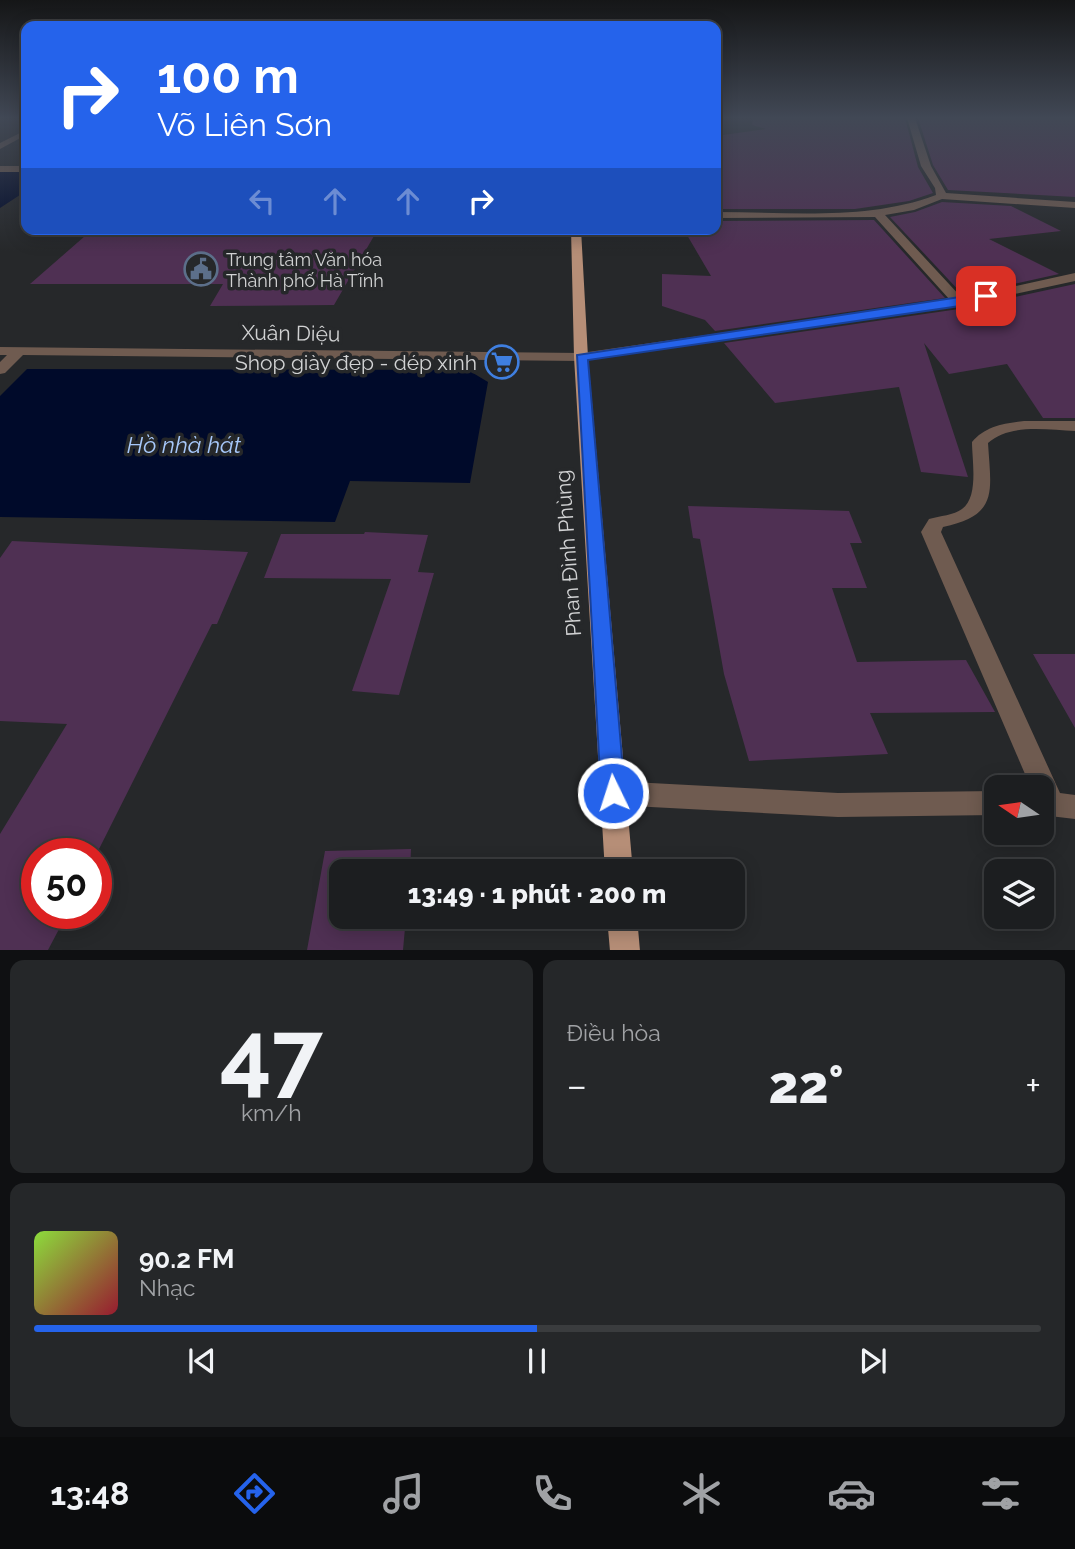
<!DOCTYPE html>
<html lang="vi">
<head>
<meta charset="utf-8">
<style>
	body { margin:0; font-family:Raleway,sans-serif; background:#252729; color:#f1f3f6; height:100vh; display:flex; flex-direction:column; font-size:26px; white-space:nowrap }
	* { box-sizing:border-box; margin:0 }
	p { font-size:23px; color:#a0a2a5 }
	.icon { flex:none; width:38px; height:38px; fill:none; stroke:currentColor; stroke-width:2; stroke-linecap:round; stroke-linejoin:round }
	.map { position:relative; height:950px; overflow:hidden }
	.drawer { display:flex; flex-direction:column; gap:10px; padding:10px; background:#0f1012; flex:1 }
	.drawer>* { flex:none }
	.banner { position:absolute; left:21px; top:21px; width:700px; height:214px; border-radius:14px; box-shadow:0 4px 18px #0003,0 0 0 2px #3a3c3e; background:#2563eb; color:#fff; overflow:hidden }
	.needle { width:46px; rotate:283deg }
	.tools { position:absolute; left:984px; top:775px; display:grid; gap:14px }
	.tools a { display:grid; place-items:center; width:70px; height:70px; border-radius:14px; background:#1c1e20; box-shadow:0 4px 18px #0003,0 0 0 2px #3a3c3e; font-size:35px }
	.speed { position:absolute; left:21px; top:838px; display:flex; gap:14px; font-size:35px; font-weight:700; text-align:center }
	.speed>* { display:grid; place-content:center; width:91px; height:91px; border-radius:50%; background:#1c1e20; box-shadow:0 4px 18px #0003,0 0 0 2px #3a3c3e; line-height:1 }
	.speed .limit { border:10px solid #d22; background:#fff; color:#111 }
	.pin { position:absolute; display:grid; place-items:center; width:60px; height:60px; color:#fff; margin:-30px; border-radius:14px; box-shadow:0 4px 10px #0006 }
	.me { position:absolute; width:77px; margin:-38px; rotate:356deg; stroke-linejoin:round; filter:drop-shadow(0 0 5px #0008) }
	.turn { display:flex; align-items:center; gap:24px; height:147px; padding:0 21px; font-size:32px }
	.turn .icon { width:91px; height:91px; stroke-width:2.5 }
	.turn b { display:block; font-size:49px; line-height:60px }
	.lanes { display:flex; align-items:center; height:66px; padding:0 21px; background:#0003; justify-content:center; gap:35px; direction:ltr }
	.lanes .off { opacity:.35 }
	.big { font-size:52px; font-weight:800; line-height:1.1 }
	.drawer .tile { flex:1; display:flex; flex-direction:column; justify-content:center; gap:10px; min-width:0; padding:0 24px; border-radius:14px; background:#252729 }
	.drawer .dial { align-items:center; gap:0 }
	.dial b { font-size:91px; line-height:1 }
	.song { display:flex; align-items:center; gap:21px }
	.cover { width:84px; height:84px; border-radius:10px; background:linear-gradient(135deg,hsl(90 70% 55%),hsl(350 70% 35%)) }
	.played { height:7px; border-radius:4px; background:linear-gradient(90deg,#2563eb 50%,#3a3c3e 50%) }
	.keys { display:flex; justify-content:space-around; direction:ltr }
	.heat { display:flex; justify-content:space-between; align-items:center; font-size:38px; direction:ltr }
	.drawer .tiles { flex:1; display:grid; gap:10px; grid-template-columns:1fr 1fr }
	.tile:last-child { grid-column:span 2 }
	.trip { position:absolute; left:329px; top:859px; width:416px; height:70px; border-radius:14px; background:#1c1e20; box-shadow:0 4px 18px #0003,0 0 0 2px #3a3c3e; font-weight:800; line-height:70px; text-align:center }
	.dock { display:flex; height:112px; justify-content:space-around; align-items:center; background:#0b0c0d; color:#a0a2a5 }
	.dock .icon { width:49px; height:49px }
	.dock .on { color:#2563eb }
	.dock b { font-size:32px; color:#f1f3f6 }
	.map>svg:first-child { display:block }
	.water { fill:#000a2a }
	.building { fill:#4f3053 }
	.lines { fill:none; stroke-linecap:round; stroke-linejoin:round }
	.minor { fill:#6f5b50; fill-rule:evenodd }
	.major { fill:#b68e77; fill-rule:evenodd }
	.route { fill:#2563eb; stroke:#184099; stroke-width:2 }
	.labels { text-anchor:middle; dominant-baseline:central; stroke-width:7; stroke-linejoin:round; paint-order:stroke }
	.far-poi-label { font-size:18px; fill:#d1d2d3; stroke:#26282a; text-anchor:start }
	.street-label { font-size:21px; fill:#d1d2d3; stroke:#26282a }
	.poi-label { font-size:21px; fill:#d1d2d3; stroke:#26282a; text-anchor:end }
	.water-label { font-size:23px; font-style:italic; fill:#a7c8fa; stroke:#26282a }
</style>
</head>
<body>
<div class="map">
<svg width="1075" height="951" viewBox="0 0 1075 951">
	<rect width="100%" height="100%" fill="#26282a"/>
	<path class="water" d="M0 171 26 172V191L0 208Z
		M27 369 468 370 488 382 470 483 350 481 335 522 0 517V396Z"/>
	<path class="building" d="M753 118H905L918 167 933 193 909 201 855 209H716V136L766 129 752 125Z
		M918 118H1075V197L948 190 933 165Z
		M942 202 1011 206 1061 231 989 239 1059 274 963 295 890 217 915 212Z
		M874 220 945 298 715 331 705 320 662 306V274L711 276 687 235 716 234V221Z
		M93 229H378L334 305 210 306 223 284H30Z
		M1075 284V418H1043L1007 364 949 374 924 343 968 477 921 472 899 387 775 403 724 343 959 309Z
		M688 506 849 511 862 543H850L867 588H832L857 662 966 660 995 712 870 713 888 754 749 761 724 674 700 539 693 538Z
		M365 532 428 535 418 572 434 573 399 695 352 691 391 579 264 578 281 534H364Z
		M12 541 248 552 217 624H212L96 855 37 854V914H67L48 950H0V834L67 724 0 721V558Z
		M1033 654H1075V728Z
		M411 849 410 872H341V917H406L403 950H307L325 851Z"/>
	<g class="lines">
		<path class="minor" d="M907 118H915L931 166 946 193 1075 202V208L942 199 914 210 885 215 962 298 1075 273V281L959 306 581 361 23 355 5 373 0 374V362L7 355H0V347L581 353 950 300 875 217 716 218V212C789 212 867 221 936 195L935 188 921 166Z
			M26 130V135L0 149V143Z
			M0 166H26V172H0Z
			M1024 421H1075V431C1048 430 1010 423 988 443 991 492 999 515 943 527L941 532 1060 793 1075 795V819L1041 815V788H1031L921 532 929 519C940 516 954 515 962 509 979 497 972 460 972 442 985 426 1005 423 1024 421Z
			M613 781 838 793 996 791V815L838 817 613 805 604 801 600 793 604 785Z"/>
		<path class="major" d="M571 229H581L588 357 633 872H605L574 357Z
			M607 917H637L640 951H610Z"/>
	</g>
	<linearGradient id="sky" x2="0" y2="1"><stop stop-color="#151617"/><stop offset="0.47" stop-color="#414855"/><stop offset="1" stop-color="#414855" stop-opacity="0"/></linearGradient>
	<rect width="1075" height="251" fill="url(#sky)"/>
	<path class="route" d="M986 293 992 296 990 299 960 306 588 360 625 793 621 800 613 803 605 800 601 793 577 355Z"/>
	<defs>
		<symbol id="civic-ring" viewBox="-11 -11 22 22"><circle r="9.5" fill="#26282a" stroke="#5c6f8a" stroke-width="1.5"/><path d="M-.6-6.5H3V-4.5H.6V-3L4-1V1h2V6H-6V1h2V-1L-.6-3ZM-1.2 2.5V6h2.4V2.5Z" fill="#5c6f8a"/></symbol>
		<symbol id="supermarket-ring" viewBox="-11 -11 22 22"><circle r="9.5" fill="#26282a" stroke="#3f7fe0" stroke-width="1.5"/><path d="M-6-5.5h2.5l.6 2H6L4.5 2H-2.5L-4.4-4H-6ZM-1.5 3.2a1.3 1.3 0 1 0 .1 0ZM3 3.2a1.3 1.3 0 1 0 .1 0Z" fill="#3f7fe0"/></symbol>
	</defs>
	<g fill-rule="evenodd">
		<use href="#civic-ring" x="182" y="250" width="38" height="38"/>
		<use href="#supermarket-ring" x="483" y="343" width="38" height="38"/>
	</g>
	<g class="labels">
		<g class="far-poi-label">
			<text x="226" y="259">Trung tâm Văn hóa<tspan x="226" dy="21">Thành phố Hà Tĩnh</tspan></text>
		</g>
		<g class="street-label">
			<text transform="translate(291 333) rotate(1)">Xuân Diệu</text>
			<text transform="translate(568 553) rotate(-94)">Phan Đình Phùng</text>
		</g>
		<g class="poi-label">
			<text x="477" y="362">Shop giày đẹp - dép xinh</text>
		</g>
		<g class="water-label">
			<text x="184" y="444">Hồ nhà hát</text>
		</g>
	</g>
</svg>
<div class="tools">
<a><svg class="needle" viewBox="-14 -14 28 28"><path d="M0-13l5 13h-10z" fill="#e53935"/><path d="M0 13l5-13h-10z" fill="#a0a2a5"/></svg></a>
<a><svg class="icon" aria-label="layers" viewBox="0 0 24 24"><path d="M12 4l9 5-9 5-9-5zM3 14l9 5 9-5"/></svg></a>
</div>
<div class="speed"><div class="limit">50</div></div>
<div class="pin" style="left:986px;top:296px;background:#d93025"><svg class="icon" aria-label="arrive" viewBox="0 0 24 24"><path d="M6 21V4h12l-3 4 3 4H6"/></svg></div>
<svg class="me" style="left:613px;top:793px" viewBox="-20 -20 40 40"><circle r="17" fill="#2563eb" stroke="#fff" stroke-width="3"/><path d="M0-11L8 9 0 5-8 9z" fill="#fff"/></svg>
<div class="trip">13:49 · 1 phút · 200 m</div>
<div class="banner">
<div class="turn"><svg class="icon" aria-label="right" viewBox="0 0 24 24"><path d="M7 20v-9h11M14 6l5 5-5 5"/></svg><div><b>100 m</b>Võ Liên Sơn</div></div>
<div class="lanes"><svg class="icon off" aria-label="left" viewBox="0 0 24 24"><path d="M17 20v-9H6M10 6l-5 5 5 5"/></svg><svg class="icon off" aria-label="ahead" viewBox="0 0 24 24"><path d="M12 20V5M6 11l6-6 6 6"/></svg><svg class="icon off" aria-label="ahead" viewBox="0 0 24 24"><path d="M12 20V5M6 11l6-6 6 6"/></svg><svg class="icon" aria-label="right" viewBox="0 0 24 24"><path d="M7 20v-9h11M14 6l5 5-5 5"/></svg></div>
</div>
</div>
<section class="drawer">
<div class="tiles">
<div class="tile dial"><b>47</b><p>km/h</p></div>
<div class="tile"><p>Điều hòa</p>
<div class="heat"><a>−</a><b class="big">22°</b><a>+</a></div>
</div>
<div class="tile">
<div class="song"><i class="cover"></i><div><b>90.2 FM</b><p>Nhạc</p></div></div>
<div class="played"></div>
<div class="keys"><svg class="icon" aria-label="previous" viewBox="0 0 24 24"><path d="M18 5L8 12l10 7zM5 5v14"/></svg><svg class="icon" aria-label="pause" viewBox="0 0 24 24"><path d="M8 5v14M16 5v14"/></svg><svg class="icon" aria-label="next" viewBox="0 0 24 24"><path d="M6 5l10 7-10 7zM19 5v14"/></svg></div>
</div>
</div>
</section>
<nav class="dock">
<b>13:48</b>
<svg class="icon on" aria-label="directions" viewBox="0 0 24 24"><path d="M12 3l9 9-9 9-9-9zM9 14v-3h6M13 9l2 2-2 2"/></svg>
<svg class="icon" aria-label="music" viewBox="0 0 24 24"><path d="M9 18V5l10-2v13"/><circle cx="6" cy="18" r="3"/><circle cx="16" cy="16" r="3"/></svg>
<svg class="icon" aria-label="phone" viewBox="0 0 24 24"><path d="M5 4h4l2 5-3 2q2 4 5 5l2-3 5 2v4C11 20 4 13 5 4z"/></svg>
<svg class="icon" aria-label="climate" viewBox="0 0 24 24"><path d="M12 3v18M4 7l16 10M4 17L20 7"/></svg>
<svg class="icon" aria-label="car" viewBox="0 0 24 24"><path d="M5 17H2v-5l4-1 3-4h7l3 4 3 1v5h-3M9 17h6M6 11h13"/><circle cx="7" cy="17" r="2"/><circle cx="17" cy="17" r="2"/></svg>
<svg class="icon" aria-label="filters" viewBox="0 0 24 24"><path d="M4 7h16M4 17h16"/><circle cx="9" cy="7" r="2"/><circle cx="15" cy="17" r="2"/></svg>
</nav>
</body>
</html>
